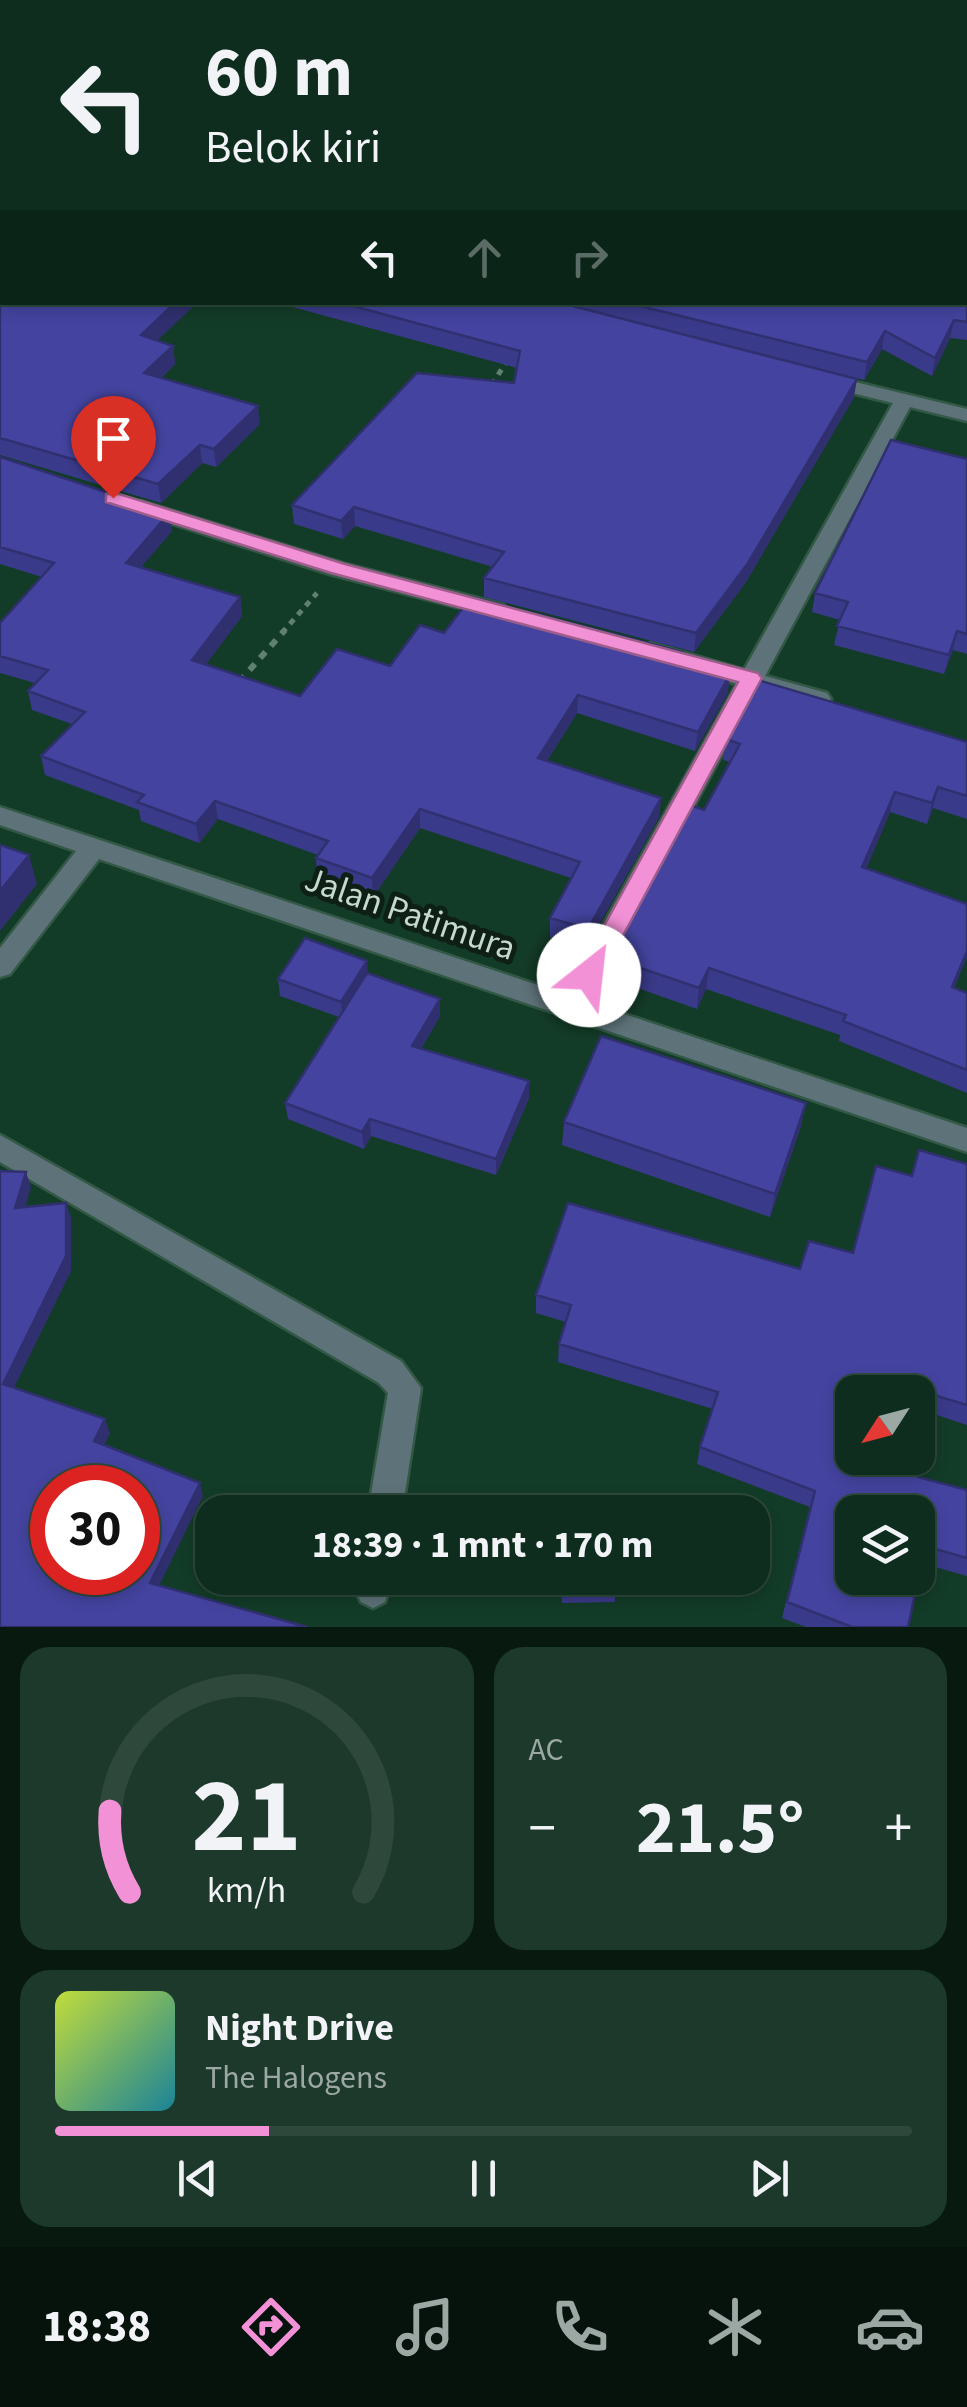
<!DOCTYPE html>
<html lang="id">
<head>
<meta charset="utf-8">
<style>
	body { margin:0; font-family:"Source Sans 3",sans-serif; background:#1c392b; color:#f1f3f6; height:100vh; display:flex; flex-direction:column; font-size:38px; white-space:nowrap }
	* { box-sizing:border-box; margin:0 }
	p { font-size:32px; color:#9ba8a4 }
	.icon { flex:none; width:55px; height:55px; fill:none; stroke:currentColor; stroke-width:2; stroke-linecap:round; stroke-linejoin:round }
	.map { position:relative; height:1627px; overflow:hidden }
	.panel { display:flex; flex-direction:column; gap:20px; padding:20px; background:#081910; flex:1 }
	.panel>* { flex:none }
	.top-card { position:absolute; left:0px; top:0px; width:968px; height:305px; box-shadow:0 5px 15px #0003,0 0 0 2px #2e493c; background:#0e2d1e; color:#f1f3f6; overflow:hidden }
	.needle { width:65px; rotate:234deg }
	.fabs { position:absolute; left:835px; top:1375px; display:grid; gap:20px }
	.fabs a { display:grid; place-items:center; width:100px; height:100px; border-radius:20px; background:#0e2d1e; box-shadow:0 5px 15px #0003,0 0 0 2px #2e493c; font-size:50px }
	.speed { position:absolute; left:30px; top:1465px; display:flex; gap:20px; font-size:50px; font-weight:700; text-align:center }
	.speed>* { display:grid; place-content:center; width:130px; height:130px; border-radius:50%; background:#0e2d1e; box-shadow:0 5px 15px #0003,0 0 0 2px #2e493c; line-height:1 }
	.speed .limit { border:15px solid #d22; background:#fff; color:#111 }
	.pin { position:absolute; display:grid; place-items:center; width:85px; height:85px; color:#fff; margin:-102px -42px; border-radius:50% 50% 50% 0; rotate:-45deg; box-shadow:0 0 10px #0007 }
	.pin .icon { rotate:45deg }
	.me { position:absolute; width:110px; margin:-55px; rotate:29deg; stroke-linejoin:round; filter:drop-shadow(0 0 8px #0008) }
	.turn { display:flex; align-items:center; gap:35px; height:210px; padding:0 40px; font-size:45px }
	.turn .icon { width:130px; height:130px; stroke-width:2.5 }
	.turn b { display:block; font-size:70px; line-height:85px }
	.lanes { display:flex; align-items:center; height:95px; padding:0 40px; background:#0003; justify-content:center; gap:50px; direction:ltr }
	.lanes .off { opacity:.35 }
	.big { font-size:75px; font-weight:700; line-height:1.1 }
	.panel .widget { flex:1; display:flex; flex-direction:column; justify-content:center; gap:15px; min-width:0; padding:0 35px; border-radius:30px; background:#1c392b }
	.panel .dial { align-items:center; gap:0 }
	.dial svg { height:260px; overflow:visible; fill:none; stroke:#2e493c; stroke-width:7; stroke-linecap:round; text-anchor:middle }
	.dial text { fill:#f1f3f6; stroke:none }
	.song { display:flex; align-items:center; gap:30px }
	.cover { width:120px; height:120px; border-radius:15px; background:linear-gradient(135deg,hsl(70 70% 55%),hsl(190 70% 35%)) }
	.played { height:10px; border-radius:5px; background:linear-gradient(90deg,#f391d6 25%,#2e493c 25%) }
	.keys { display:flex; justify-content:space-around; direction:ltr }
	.heat { display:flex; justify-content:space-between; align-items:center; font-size:55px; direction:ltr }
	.panel .tiles { flex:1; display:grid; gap:20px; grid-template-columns:1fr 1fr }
	.widget:last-child { grid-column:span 2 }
	.trip { position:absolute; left:195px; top:1495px; width:575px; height:100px; border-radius:30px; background:#0e2d1e; box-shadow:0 5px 15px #0003,0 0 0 2px #2e493c; font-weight:700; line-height:100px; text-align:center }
	.tab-bar { display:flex; height:160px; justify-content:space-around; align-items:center; background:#06120c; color:#9ba8a4 }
	.tab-bar .icon { width:70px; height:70px }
	.tab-bar .on { color:#f391d6 }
	.tab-bar b { font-size:45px; color:#f1f3f6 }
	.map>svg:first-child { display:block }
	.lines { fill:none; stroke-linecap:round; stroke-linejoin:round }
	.minor-casing { stroke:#335846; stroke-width:5 }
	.major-casing { stroke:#335846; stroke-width:5 }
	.path-far1 { stroke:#608170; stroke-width:5; stroke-dasharray:6 6; stroke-linecap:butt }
	.path { stroke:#608170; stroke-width:6; stroke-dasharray:8 8; stroke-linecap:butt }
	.minor { fill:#5e7379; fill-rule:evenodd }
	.major { fill:#86b1bf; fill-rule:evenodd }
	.wall { fill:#3a3a8a }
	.shaded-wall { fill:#303070 }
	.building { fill:#4444a0; stroke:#303070; stroke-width:2.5; fill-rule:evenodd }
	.route { fill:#f391d6; stroke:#9e5e8b; stroke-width:2.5 }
	.labels { text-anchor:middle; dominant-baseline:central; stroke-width:10; stroke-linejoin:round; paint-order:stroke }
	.street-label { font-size:35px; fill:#c5dacd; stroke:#0e1f16 }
</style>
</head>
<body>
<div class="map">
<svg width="967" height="1627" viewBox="0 0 967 1627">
	<rect width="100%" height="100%" fill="#133c28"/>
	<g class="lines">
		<defs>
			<path id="minor" d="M965 147 967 148V158L965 157Z
				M0 171 2 172V182L0 181Z
				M826 375 967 409V421L910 407 765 676 827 693 831 699 819 707 757 689 588 1002 967 1128V1152L99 859 10 974 0 977V948L76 851 0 825V807L565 994 737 684 642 656 639 651 650 643 744 670 893 403 819 385V377Z
				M140 501 345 564 504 605 507 610 496 617 330 574 133 511 130 507Z
				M0 1135 401 1361 421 1388 402 1512H368L388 1393 379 1383 0 1162Z
				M357 1578H392L385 1602 373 1608 361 1602 355 1590Z"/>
			<path id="major" d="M0 0H16L2 6Z"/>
		</defs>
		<use href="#minor" class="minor-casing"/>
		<use href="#major" class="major-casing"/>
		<path class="path-far1" d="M492 385 509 357
			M282 633 317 593"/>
		<path class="path" d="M239 682 285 630"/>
		<use href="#minor" class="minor"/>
		<use href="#major" class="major"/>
	</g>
	<path class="wall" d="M2 57V159L0 158V59Z
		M967 160V340L950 338 932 376 882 349 864 380 744 350 854 397 746 582 694 652 484 597V578L493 567 355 526 343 539 294 524 292 505 514 383 517 368 274 302H965Z
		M0 225 2 302H198L157 340 173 346 175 364 161 378 260 424 216 467 202 463 161 503 0 455Z
		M0 457 172 531 141 567 240 597 242 616 206 664 300 696 390 666 444 633 682 652 681 659 728 693 695 751 577 713 547 761 661 798 659 817 586 948 550 937V918L571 878 420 828 373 897 317 877 316 858 318 855 218 819 199 843 141 821 139 810 45 775 41 756 72 724 32 710 28 691 35 683 0 673V623L42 577 0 564Z
		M967 459V654L953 650 944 674 834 645 840 620 812 612 815 593Z
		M726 739 967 742V819L933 808 927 824 890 812 866 869 954 988 967 993V1093L839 1041 840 1035 706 989 697 1009 615 980 618 936 704 810 730 762 723 760Z
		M368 973 440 1016 421 1049 529 1098 496 1175 371 1136 364 1149 288 1119 285 1103 339 1017 280 996 278 979Z
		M564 1122 801 1126 770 1217 562 1145Z
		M919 1150 967 1164V1425L928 1412 918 1477 967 1490V1576L921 1563 908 1627H806L782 1618 810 1507 697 1464 700 1447 713 1409 558 1362 559 1344 566 1322 536 1313V1295L800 1269 853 1253 911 1176Z
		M561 1578H614L615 1602 562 1603Z"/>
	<path class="shaded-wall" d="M328 0H351L347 2H324Z
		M176 302H198L144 353 141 335Z
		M954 320 950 338 932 376 935 358Z
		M885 331 882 349 864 380 867 362Z
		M173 346 175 364 146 391 144 373Z
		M857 379 854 397 746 582 694 652 696 633Z
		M258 406 260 424 216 467 214 449Z
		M200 445 202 463 161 503 158 484Z
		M354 507 355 526 343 539 341 521Z
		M169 513 172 531 129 581 126 563Z
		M240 597 242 616 195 679 192 660Z
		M957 631 953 650 944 674 949 655Z
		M730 674 728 693 695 751 698 732Z
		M578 695 577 713 537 777 538 758Z
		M938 787 933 808 927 824 932 803Z
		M895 792 890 812 858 888 862 867Z
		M661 798 659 817 586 948 588 929Z
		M215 801 218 819 199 843 196 824Z
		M420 809V828L373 897 372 878Z
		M29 855 37 884 0 931V891Z
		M967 951V957L946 1008 952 987Z
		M367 961 368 978 343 1019 341 1002Z
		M709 968 706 989 697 1009 699 988Z
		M440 999V1016L413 1063 412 1046Z
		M529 1081V1098L496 1175V1159Z
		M806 1103 801 1126 770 1217 775 1194Z
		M370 1119 371 1136 364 1149 362 1132Z
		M26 1172 31 1187 21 1223 15 1208Z
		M66 1203 71 1218V1271L9 1398 3 1384Z
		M105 1419 110 1433 99 1455 94 1441Z
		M200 1483 203 1496 154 1596 150 1583Z"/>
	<path class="building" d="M61 0H83L93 2H57Z
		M167 0H328L324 2H163Z
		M465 0H967V88L965 90V2H455H462Z
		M2 57V143L0 142V59Z
		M965 160H967V261L965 262Z
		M1 224 2 302H176L141 335 173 346 144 373 258 406 214 449 200 445 158 484 0 438V225Z
		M965 264 967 275V322L954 320 935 358 885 331 867 362 624 302H965Z
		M338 302H557L857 379 748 563 696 633 484 578 504 552 354 507 341 521 292 505 417 373 514 383 520 351Z
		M891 440 967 459V634L957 631 949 655 837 626 848 602 815 593Z
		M0 457 169 513 126 563 240 597 192 660 300 696 337 649 390 666 420 625 444 633 471 597 682 652 677 658 730 674 698 732 578 695 538 758 661 798 588 929 550 918 580 862 420 809 372 878 316 858 328 841 215 801 196 824 137 802 144 795 41 756 85 712 28 691 48 670 0 656V623L54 563 0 547Z
		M758 680 967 742V796L938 787 932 803 895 792 862 867 967 904V951L952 987 967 993V1070L843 1021 846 1015 709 968 699 988 617 960 627 939 618 936 690 805 704 810 740 744 726 739Z
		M0 845 29 855 0 891Z
		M305 938 367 961 341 1002 278 979Z
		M367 973 440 999 412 1046 529 1081 496 1159 370 1119 362 1132 285 1103Z
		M601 1036 806 1103 775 1194 564 1122Z
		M919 1150 967 1164V1405L931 1394 918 1477 967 1490V1558L925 1546 908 1627H852L787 1602 815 1491 700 1447 718 1392 559 1344 571 1305 536 1295 568 1203 800 1269 809 1241 853 1253 876 1166 912 1176ZM852 1392H918V1458H852ZM852 1512H918V1578H852Z
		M0 1171 26 1172 15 1208 66 1203V1256L3 1384 105 1419 94 1441 200 1483 150 1583 307 1627H0ZM52 1488H138V1572H52Z
		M562 1578H614L616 1595 563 1596Z"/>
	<path class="route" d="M106 494H119L345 564 758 673 762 678 598 982H580L577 975 738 682 331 573 106 502Z"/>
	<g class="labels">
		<g class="street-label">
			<text transform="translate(410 914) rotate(19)">Jalan Patimura</text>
		</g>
	</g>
</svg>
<div class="fabs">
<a><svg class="needle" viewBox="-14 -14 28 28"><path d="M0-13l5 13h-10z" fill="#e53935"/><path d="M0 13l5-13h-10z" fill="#9ba8a4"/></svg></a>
<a><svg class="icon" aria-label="layers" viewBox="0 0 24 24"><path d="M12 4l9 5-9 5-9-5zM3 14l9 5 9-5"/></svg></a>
</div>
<div class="speed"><div class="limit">30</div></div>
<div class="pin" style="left:113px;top:498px;background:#d93025"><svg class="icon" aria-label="arrive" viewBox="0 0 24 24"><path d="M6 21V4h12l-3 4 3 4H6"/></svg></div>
<svg class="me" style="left:589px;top:975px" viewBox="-20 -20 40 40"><circle r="19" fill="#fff"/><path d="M0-13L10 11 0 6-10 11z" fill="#f391d6"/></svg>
<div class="trip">18:39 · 1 mnt · 170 m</div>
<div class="top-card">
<div class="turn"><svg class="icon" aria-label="left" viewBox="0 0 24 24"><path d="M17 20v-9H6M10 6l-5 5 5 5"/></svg><div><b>60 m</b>Belok kiri</div></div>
<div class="lanes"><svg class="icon" aria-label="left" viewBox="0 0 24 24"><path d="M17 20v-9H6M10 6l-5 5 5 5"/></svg><svg class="icon off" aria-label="ahead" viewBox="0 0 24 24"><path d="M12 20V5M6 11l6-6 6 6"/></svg><svg class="icon off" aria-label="right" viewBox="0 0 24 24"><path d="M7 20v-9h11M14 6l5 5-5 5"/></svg></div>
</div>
</div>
<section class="panel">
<div class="tiles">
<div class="widget dial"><svg viewBox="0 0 100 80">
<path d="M14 69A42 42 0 1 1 86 69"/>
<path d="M14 69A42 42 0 0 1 8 44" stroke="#f391d6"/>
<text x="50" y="56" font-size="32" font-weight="700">21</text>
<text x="50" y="72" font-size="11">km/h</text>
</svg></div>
<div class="widget"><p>AC</p>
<div class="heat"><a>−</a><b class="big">21.5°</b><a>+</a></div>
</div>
<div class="widget">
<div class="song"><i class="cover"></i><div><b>Night Drive</b><p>The Halogens</p></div></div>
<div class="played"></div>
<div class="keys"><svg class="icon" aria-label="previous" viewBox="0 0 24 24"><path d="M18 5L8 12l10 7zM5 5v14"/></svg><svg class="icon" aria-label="pause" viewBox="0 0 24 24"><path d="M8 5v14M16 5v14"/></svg><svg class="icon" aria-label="next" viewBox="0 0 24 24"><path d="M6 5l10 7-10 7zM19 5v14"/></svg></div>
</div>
</div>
</section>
<nav class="tab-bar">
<b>18:38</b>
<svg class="icon on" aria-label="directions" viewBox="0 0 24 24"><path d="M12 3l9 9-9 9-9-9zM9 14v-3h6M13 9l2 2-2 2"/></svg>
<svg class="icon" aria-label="music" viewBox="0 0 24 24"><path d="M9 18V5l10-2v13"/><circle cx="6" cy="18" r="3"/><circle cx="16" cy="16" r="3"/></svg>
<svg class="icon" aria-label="phone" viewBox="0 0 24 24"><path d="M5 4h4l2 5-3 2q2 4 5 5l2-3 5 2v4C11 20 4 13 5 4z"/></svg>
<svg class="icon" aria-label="climate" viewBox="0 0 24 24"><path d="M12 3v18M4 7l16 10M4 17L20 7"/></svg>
<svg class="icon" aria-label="car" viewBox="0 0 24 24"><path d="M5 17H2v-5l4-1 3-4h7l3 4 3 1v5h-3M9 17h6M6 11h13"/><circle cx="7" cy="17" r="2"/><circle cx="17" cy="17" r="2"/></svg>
</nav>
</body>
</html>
